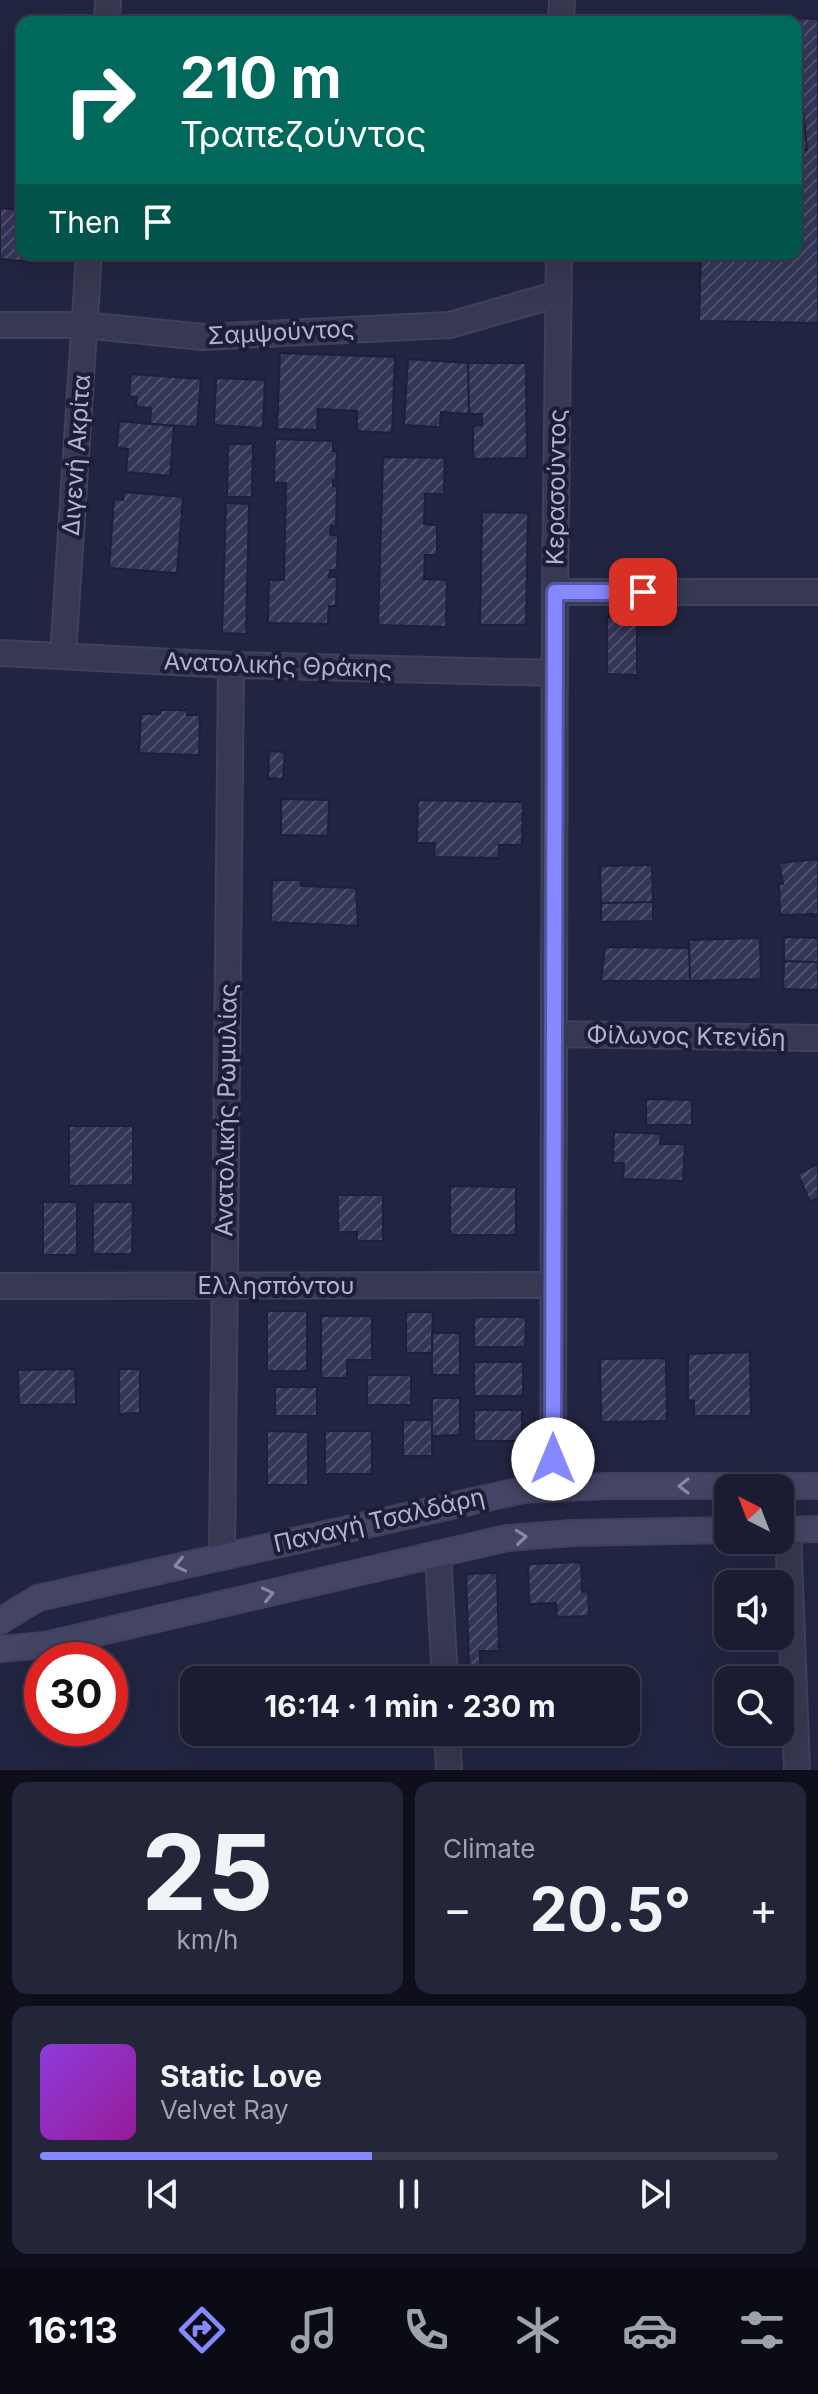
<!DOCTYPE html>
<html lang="en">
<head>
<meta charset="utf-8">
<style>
	body { margin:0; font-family:Inter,sans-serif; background:#232539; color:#f1f3f6; height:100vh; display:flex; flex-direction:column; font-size:30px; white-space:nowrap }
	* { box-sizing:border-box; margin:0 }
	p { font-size:26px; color:#9fa1ab }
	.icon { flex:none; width:44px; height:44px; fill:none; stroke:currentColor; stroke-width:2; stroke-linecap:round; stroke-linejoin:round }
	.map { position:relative; height:1770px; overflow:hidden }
	.details { display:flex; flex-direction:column; gap:12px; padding:12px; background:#0e0f1b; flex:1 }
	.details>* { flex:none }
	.guide { position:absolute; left:16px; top:16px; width:786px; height:244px; border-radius:16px; box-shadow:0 8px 32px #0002,0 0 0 2px #383a4d; background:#00695c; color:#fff; overflow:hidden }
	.needle { width:52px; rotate:318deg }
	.buttons { position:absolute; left:714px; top:1474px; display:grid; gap:16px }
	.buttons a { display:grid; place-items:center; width:80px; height:80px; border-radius:16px; background:#1a1c31; box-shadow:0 8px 32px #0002,0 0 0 2px #383a4d; font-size:40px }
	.speed { position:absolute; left:24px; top:1642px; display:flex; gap:16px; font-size:40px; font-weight:700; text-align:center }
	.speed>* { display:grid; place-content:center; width:104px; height:104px; border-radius:50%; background:#1a1c31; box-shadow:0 8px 32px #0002,0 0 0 2px #383a4d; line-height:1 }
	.speed .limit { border:12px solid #d22; background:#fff; color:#111 }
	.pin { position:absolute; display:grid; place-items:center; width:68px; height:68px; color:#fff; margin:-34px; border-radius:16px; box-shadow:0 4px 12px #0006 }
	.me { position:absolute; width:88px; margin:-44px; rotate:0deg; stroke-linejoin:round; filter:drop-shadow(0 0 6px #0008) }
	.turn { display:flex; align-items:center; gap:28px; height:168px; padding:0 32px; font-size:36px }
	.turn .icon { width:104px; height:104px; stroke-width:2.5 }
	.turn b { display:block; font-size:56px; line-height:68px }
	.then { display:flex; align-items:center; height:76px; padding:0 32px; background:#0003; gap:16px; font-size:30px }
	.big { font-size:60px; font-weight:700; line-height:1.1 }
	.details .card { flex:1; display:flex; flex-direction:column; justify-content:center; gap:12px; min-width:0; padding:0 28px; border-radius:16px; background:#232539 }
	.details .dial { align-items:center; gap:0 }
	.dial b { font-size:104px; line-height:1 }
	.song { display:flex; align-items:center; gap:24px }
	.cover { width:96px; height:96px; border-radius:12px; background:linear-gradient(135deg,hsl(270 70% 55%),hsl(300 70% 35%)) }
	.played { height:8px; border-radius:4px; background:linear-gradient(90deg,#8588ff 45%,#383a4d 45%) }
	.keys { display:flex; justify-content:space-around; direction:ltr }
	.heat { display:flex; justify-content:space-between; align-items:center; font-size:44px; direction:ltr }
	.details .tiles { flex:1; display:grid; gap:12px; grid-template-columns:1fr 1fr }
	.card:last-child { grid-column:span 2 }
	.trip { position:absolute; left:180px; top:1666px; width:460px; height:80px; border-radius:16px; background:#1a1c31; box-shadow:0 8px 32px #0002,0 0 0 2px #383a4d; font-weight:700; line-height:80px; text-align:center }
	.menu { display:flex; height:128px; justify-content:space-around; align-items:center; background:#0a0b14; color:#9fa1ab }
	.menu .icon { width:56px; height:56px }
	.menu .on { color:#8588ff }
	.menu b { font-size:36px; color:#f1f3f6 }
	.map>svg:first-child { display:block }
	.building { fill:url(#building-hatch); stroke:#1e1f38; stroke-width:2 }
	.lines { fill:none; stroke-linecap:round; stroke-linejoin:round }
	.street-casing { stroke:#40415a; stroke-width:28 }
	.secondary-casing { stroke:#40415a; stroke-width:28 }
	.street { stroke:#373851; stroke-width:24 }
	.secondary { stroke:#444564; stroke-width:24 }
	.oneway { stroke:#8788a2 }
	.route-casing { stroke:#5658a6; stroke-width:20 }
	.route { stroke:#8588ff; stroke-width:14 }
	.labels { text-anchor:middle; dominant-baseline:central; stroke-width:8; stroke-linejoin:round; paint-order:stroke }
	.street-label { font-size:24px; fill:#b3b4cb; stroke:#1c1d36 }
</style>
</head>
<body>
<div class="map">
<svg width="818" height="1770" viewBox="0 0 818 1770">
	<defs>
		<pattern id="building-hatch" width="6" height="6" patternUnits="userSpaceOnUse" patternTransform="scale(2)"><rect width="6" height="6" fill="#343658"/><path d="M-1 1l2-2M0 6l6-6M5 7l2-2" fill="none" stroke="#4f516f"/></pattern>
	</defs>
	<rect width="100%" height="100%" fill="#222541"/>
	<path class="building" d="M707 15 788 17V22H707Z
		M707 15 818 19V323L699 321 701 254H796V22H707Z
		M796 71H799L807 150 796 151Z
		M0 208 22 210V254H33L32 262 0 259Z
		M280 353 395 357 392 433 357 431V411L318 409 317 430 277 429Z
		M408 359 468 363 469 414 441 412 440 427 404 425Z
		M468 363H526L527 458 473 459V426L482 425V414H469Z
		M131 374 201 379 197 427 150 424 151 408 136 407 137 397 129 396Z
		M216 378 265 380 263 428 214 425Z
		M119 421 174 426 170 476 126 472 128 449 117 448Z
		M275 439 333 441V451H337L336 480H333V486H337L336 526H331L330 535H338L337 570H330L329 577H337L336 606H329L328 624 268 623 269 580H284L286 483H274Z
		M228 444H253L252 497H227Z
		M383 457 445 458 444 494H425L424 524 437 525V555H425L424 579 447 580 446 627 378 625Z
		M124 492 183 497 177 573 109 568 114 499 123 500Z
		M226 503 249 504 246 634 222 633Z
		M482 512 528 513 526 625H480Z
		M607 617 637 618V675L607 674Z
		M160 710H187V715H200L199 755 139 753 141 714H160Z
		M269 751 285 752 283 779 268 778Z
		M281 799 329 800 328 836 281 835Z
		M418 800 523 802 522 845H499V858L434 857 435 843H417Z
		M818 859V914L780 915 779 884H783L779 863Z
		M652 865 653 902 601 903 600 866Z
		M272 880H301V886L356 888 358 926 271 922Z
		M653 902V921L601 922V903Z
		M784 937 818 938V962L784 961Z
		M760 938 761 979 690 981 689 940Z
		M605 947 689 948 690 981H601Z
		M784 961 818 962V990L783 989Z
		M646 1099 692 1100V1125H646Z
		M69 1126H133V1185L69 1186Z
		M614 1132 661 1134 660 1144H685L683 1181 623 1179 624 1163H613Z
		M818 1164V1198L810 1202 798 1174Z
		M450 1186 516 1187V1235H450Z
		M338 1195H383V1241H357V1232H338Z
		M43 1202H77V1255H43Z
		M93 1202H133L132 1254H93Z
		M267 1311H307V1371H267Z
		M406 1312H433L432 1353H406Z
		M321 1316H372V1360H347V1378H321Z
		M474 1317H526L525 1347H474Z
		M432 1333H460V1375H432Z
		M750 1352 751 1416H694V1401L688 1400V1354Z
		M666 1358 667 1421 601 1422 600 1359Z
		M474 1362H523V1396H474Z
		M75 1369 76 1404 19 1405 18 1370Z
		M119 1369H140V1413L119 1414Z
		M367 1375H411V1405H367Z
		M275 1387H317V1416H275Z
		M432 1398H460V1435L432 1436Z
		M474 1410H522V1441H474Z
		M403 1420H432V1456H403Z
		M267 1431 308 1432V1485H267Z
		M325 1431H372V1474H325Z
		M581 1562 582 1592 588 1591 589 1616 557 1617 556 1603 529 1604 528 1564Z
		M497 1573 499 1651H480V1665L469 1666 466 1574Z
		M320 1668 321 1680H269L268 1670Z"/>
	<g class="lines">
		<defs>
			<path id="street" d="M107 22 108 0
				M561 22 562 0
				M0 325H84L203 337 450 325 558 294
				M555 592H818
				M0 653 231 665 555 673
				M63 656 89 254
				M554 1034 818 1038
				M0 1286 553 1285
				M553 1488 555 592 559 254
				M788 1529 797 1770
				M438 1554 445 1680
				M222 1556 231 665
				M447 1732 449 1770"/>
			<path id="secondary" d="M780 1530 818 1529
				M0 1621 38 1598 523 1490 606 1486H818
				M0 1649 45 1645 507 1538 572 1533 728 1530"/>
		</defs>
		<use href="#street" class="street-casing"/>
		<use href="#secondary" class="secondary-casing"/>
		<use href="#street" class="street"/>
		<use href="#secondary" class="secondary"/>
	</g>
	<defs><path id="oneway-chevron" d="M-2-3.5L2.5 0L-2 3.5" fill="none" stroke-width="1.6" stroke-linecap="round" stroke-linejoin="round" transform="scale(2)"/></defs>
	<g class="oneway">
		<use href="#oneway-chevron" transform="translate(684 1486) rotate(180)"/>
		<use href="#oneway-chevron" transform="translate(521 1537) rotate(-6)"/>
		<use href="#oneway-chevron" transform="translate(180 1565) rotate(167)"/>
		<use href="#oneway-chevron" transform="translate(268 1594) rotate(-13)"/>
	</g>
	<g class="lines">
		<defs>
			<path id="route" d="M553 1459 555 592H643"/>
		</defs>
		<use href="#route" class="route-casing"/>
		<use href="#route" class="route"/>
	</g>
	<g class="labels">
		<g class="street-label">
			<text transform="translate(281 332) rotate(-3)">Σαμψούντος</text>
			<text transform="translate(76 455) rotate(-86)">Διγενή Ακρίτα</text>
			<text transform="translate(556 487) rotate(-89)">Κερασούντος</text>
			<text transform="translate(278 665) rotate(2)">Ανατολικής Θράκης</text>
			<text transform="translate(686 1036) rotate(1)">Φίλωνος Κτενίδη</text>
			<text transform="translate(226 1110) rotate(-89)">Ανατολικής Ρωμυλίας</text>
			<text x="276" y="1285">Ελλησπόντου</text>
			<text transform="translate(379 1520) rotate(-13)">Παναγή Τσαλδάρη</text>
		</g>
	</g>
</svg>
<div class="buttons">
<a><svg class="needle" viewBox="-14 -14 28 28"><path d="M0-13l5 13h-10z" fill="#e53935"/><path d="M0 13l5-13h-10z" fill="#9fa1ab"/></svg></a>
<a><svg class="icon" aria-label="sound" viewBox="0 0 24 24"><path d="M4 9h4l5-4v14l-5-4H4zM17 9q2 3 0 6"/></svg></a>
<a><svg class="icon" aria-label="search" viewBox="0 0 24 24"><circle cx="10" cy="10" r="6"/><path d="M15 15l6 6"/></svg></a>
</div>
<div class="speed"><div class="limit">30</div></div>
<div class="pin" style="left:643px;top:592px;background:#d93025"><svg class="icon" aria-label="arrive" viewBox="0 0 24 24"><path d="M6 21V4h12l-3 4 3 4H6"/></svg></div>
<svg class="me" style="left:553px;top:1459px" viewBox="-20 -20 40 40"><circle r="19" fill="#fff"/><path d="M0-13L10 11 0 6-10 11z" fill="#8588ff"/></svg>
<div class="trip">16:14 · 1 min · 230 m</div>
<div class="guide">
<div class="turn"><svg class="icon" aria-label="right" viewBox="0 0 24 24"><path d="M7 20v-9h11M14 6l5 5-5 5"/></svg><div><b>210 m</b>Τραπεζούντος</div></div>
<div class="then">Then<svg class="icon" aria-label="arrive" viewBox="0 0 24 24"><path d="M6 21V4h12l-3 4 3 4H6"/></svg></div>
</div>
</div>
<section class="details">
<div class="tiles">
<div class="card dial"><b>25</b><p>km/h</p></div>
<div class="card"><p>Climate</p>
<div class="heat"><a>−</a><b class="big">20.5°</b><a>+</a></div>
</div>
<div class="card">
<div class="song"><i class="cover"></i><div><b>Static Love</b><p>Velvet Ray</p></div></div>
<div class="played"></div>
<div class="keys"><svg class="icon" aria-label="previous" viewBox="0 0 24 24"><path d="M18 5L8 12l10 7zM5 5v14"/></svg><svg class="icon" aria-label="pause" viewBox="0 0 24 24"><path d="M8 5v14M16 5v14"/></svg><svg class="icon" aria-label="next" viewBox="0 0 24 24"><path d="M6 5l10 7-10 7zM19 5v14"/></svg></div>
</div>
</div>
</section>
<nav class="menu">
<b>16:13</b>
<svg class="icon on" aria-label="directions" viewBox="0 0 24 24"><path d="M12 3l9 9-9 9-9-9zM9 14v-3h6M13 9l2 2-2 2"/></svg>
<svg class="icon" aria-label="music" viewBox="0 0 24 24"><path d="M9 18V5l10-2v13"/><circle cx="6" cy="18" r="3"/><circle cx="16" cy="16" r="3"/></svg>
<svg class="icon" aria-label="phone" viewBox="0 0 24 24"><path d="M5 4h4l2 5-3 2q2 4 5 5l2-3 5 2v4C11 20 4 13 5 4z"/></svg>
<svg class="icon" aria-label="climate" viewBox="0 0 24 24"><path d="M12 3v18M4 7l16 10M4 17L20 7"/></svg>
<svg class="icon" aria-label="car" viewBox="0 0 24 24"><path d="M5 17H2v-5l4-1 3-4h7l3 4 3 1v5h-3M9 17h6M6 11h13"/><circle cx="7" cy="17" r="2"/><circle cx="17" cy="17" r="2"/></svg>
<svg class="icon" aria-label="filters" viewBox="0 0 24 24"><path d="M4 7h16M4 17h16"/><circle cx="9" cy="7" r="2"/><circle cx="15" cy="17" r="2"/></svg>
</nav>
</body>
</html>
